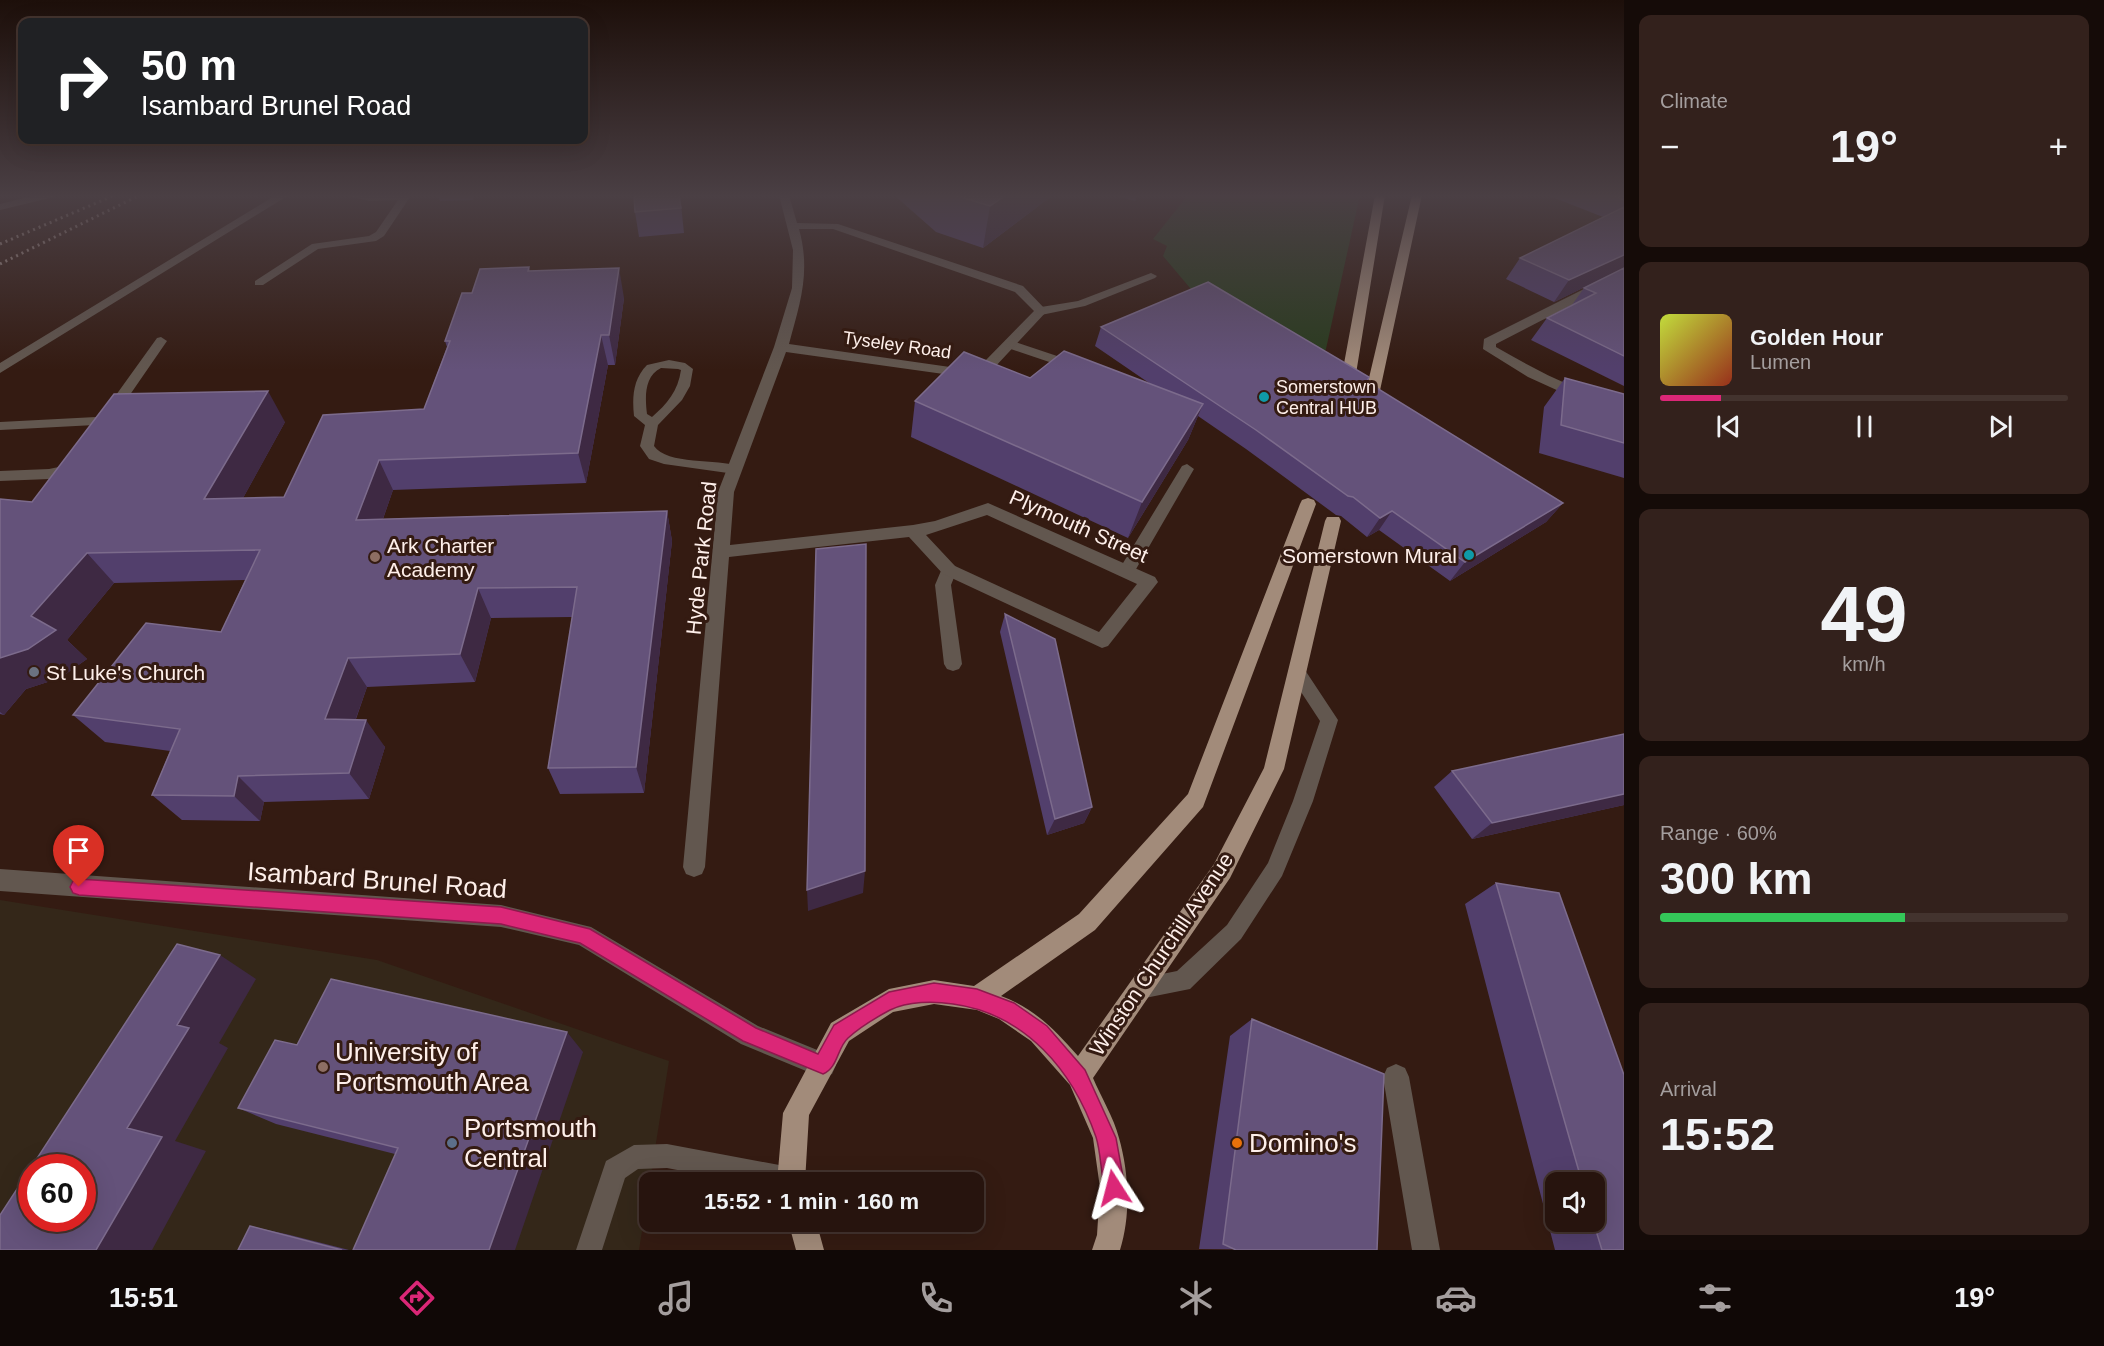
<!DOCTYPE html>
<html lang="en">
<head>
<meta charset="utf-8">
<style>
	body { margin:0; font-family:Helvetica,sans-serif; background:#33211c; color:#f1f3f6; height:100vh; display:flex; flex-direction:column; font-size:22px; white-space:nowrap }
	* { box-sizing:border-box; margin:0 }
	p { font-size:20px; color:#a49e9e }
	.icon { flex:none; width:33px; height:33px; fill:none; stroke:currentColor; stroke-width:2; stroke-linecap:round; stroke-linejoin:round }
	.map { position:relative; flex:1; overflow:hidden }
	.sheet { display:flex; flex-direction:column; gap:15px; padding:15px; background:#150b08; width:480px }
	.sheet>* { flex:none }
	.top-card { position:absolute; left:18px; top:18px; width:570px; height:126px; border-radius:12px; box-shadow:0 6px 24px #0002,0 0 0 2px #43332e; background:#202124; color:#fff; overflow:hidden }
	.tools { position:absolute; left:1545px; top:1172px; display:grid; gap:12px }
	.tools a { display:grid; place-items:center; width:60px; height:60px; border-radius:12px; background:#27140e; box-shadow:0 6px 24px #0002,0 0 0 2px #43332e; font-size:30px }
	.speed { position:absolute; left:18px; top:1154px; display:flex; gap:12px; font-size:30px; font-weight:700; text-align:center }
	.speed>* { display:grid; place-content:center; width:78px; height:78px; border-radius:50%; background:#27140e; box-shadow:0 6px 24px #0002,0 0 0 2px #43332e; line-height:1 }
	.speed .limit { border:9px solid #d22; background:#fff; color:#111 }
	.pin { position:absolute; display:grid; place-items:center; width:51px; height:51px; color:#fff; margin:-62px -26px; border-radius:50% 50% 50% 0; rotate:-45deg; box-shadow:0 0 6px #0007 }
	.pin .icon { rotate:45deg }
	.me { position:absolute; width:66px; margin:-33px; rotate:351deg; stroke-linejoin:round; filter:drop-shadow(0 0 4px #0008) }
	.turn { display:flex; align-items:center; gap:21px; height:126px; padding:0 24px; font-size:27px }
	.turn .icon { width:78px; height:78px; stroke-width:2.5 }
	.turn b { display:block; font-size:42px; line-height:51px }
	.big { font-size:45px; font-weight:600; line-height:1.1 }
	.sheet .card { flex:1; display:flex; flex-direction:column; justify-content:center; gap:9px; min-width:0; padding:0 21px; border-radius:12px; background:#33211c }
	.sheet .dial { align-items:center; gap:0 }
	.dial b { font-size:78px; line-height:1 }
	.song { display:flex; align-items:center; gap:18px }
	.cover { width:72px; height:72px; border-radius:9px; background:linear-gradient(135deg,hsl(70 70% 55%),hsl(10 70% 35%)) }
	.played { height:6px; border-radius:3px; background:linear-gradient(90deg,#db2777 15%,#43332e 15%) }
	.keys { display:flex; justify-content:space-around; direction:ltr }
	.heat { display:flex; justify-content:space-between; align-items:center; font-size:33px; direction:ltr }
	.charge { height:9px; border-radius:4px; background:linear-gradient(90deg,#34c759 60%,#43332e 0) }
	.trip { position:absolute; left:639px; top:1172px; width:345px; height:60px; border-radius:12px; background:#27140e; box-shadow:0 6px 24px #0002,0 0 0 2px #43332e; font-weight:600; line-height:60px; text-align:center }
	.tab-bar { display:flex; height:96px; justify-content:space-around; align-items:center; background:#100806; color:#a49e9e }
	.tab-bar .icon { width:42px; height:42px }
	.tab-bar .current { color:#db2777 }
	.tab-bar b { font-size:27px; color:#f1f3f6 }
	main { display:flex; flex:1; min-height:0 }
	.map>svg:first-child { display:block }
	.commercial { fill:#342719; fill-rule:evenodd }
	.green { fill:#293b1e }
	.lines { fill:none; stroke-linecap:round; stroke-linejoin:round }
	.service { fill:#62574f; fill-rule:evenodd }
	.minor { fill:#62574f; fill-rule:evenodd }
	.tertiary { fill:#62574f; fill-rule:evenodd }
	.primary { fill:#a28b7a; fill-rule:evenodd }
	.rail { stroke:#a9968f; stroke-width:3; stroke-dasharray:2 4; stroke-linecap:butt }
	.wall { fill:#523f6c; fill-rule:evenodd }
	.shaded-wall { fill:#3e2943 }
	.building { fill:#64527a; stroke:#7c6b8c; stroke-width:1.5; fill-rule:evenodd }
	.route { fill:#db2777; stroke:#8e194d; stroke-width:1.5 }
	.culture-dot { fill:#0f9aa8; stroke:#341b12; stroke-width:2 }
	.education-dot { fill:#8d6e63; stroke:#341b12; stroke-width:2 }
	.worship-dot { fill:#6b7280; stroke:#341b12; stroke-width:2 }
	.service-dot { fill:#5c6f8a; stroke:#341b12; stroke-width:2 }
	.food-dot { fill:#e8710a; stroke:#341b12; stroke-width:2 }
	.labels { text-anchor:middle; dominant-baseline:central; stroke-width:6; stroke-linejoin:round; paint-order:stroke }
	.far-street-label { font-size:18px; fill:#feefea; stroke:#341b12 }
	.far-poi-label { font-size:18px; fill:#feefea; stroke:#341b12; text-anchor:start }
	.street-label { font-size:21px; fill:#feefea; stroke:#341b12 }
	.poi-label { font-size:21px; fill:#feefea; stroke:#341b12; text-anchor:start }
	.near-street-label { font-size:26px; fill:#feefea; stroke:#341b12 }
	.near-poi-label { font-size:26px; fill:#feefea; stroke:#341b12; text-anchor:start }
</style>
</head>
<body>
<main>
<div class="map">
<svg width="1624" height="1250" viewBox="0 0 1624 1250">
	<rect width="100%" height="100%" fill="#341b12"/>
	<path class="commercial" d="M0 900 377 960 669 1061 639 1250H0ZM32 1167H82V1218H32Z"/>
	<path class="green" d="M1188 195H1360L1326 349 1317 361 1201 301 1163 256 1167 246 1153 239Z"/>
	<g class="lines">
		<path class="service" d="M344 195H409L410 197 384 236 376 241 318 249 263 285H255V281L312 244 369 236 376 232 398 200 369 201Z
			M1151 273 1157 276 1155 278 1085 306 1041 315 1035 311 1041 307 1078 301Z
			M161 337 167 341 116 415H106L104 412 106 409 157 338Z
			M1009 340 1078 363 1080 366 1078 369H1070L1005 347 1003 344Z
			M669 360 685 363 693 369 690 386 682 400 658 425 654 446C667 465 717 459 740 466L742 469 740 472 735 474 664 464 649 459 640 446 645 425 634 416C632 397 633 379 647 365ZM661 368 678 369 681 370C678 391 667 404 652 417L647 414C645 398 644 376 661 368Z
			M96 417 113 422 115 425 110 434H100L98 431 100 427 95 425 0 430V422Z
			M73 464 80 469 78 472 49 479 0 481V471L49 469Z
			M1187 464 1194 469 1132 576H1120L1118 572 1120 568 1182 466Z
			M949 564 955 566 957 570 951 585 962 664 959 669 953 671 947 669 944 664 935 585 943 566Z
			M1297 665 1303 667 1338 720 1313 801 1282 876 1241 939 1190 989 1140 999 1132 996 1129 988 1132 980 1177 971 1227 925 1268 863 1293 801 1320 721 1288 672 1291 667Z
			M667 1144 790 1167 799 1170 802 1179 801 1182H740L667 1168 638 1169 625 1178 602 1250H576L606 1161 634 1145Z"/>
		<path class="minor" d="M36 195H55L54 197 0 210V204Z
			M276 195H289L0 373V363Z
			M779 195H789L797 223 838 224 1023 286 1047 311 994 368 965 377 786 352 734 492 730 545 913 525 935 521 988 503 1155 577 1158 582 1108 646 1102 648 943 574 909 537 729 557 705 867 702 874 694 877 686 874 683 867 718 492 774 347 792 288 793 250ZM799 229H833L1015 292 1034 311 984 362 964 369 789 344C800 303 811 272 799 229ZM987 515 1137 584 1099 632 955 566 926 535Z
			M1624 269V278L1496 344V347C1538 371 1577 392 1624 403V411L1583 402 1528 377 1483 349 1484 339Z
			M1396 1064 1405 1068 1409 1077 1440 1250H1412L1383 1077 1387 1068Z"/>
		<path class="tertiary" d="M0 869 501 905 591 927 758 1026 832 1056 836 1065 832 1074 823 1078 741 1044 579 945 501 927 0 891Z"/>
		<path class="primary" d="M1375 195H1385L1355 380 1348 384 1341 380Z
			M1412 195H1422L1379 395 1372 399 1365 395Z
			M1308 498 1314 500 1316 504 1203 807 1095 930 1001 996C1034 1008 1055 1030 1078 1056L1214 864 1264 768 1325 521 1327 517H1339L1341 521 1284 769 1230 878 1093 1078C1101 1097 1114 1118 1119 1138 1129 1173 1131 1215 1120 1250H1092L1097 1235 1100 1188 1093 1138 1070 1085 1031 1041 999 1019 977 1010 934 1004 893 1012 849 1041 809 1115 805 1182H777L783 1113 831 1023 889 989 934 980 974 986 1079 914 1188 794 1300 504 1302 500Z
			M788 1221H816L824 1250H796Z"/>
		<path class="rail" d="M0 244 115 195
			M0 264 140 195"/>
	</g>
	<path class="wall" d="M438 195H475L473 200 440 201Z
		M634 195H680L684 233 639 237 635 212Z
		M894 195H1053L983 248 936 232Z
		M1114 195H1138L1135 201Z
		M1547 195H1624V386L1531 340 1547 318 1572 305 1584 288 1601 279 1554 302 1506 279 1520 258 1603 217Z
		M529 267 530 271 624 298 615 365H608L586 483 393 490 383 519 667 511 672 541 644 793 560 794 548 768 572 617 491 618 475 682 367 687 356 719 385 747 369 799 264 802 260 821 182 820 152 795 170 751 105 742 73 715 221 632 245 580 114 583 67 640 87 659 60 678 26 689 4 715 0 714V499L32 502 285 422 243 498 284 497 424 409 447 347 445 341 472 293Z
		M1101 327 1367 382 1563 503 1546 522 1450 581 1379 530 1367 537 1341 516 1336 515 1246 449 1198 416 1188 440 1128 538 911 437 915 401 1030 378 1152 385 1095 346Z
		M1565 378 1624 394V478L1539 453 1544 407Z
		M1005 614 1092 807 1084 823 1047 835 1000 632Z
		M1624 734V805L1472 839 1434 787 1452 771Z
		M1496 883 1624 1250H1555L1465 904ZM1556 1182H1594V1221H1556Z
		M1252 1019 1377 1250 1199 1249 1230 1036Z
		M297 1045 583 1052 395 1154 276 1124 238 1108Z
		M250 1226 290 1235 349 1250H238Z"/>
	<path class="shaded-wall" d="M1006 195H1053L983 248 990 206Z
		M1624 255V268L1554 302 1569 280Z
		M619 268 624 298 615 365 609 335Z
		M601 335 608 365 586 483 578 453Z
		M268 391 285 422 226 529 204 499Z
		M1203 404 1188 440 1128 538 1142 502Z
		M379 460 393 490 372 550 356 520Z
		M1563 503 1546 522 1450 581 1465 562Z
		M667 511 672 541 644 793 636 767Z
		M1392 511 1379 530 1367 537 1380 518Z
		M87 553 114 583 67 640 87 659 60 678 26 689 4 715 0 712V658L31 616Z
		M478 588 491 618 475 682 460 654Z
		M348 658 367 687 346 746 325 719Z
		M366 720 385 747 369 799 349 773Z
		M238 776 264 802 260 821 234 796Z
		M1624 794V805L1472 839 1492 823Z
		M1092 807 1084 823 1047 835 1055 819Z
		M865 871 863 893 808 911 807 890Z
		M220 955 256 979 219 1043 228 1048 175 1141 206 1151 152 1250H96L127 1128 177 1025Z
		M567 1032 583 1052 515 1250H489Z"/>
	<path class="building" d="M634 195H679L681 208 635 212Z
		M954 195H1006L990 206Z
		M1612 195H1624V200Z
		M1624 207V255L1569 280 1520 258Z
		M529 267 528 271 619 268 609 335H601L578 453 379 460 356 520 667 511 636 767 548 768 577 587 478 588 460 654 348 658 325 719 366 720 349 773 238 776 234 796 152 795 180 729 73 715 146 623 221 632 260 550 87 553 31 616 56 630 28 649 0 658V499L32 502 114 394 268 391 204 499 284 497 323 415 424 409 450 341H445L462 293H472L480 269Z
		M1624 268V356L1547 318 1596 293 1584 288Z
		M1208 282 1369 377 1367 382 1563 503 1465 562 1392 511 1380 518 1353 497 1348 496 1256 430 1101 327Z
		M1064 351 1203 404 1142 502 915 401 964 352 1030 378Z
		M1565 378 1624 394V443L1561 425Z
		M866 544 865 871 807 890 816 549Z
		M1005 614 1055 639 1092 807 1055 819Z
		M1624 734V794L1492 823 1452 771Z
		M1496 883 1559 893 1624 1075V1250H1602L1593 1221H1594V1182H1582Z
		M177 944 220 955 177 1025 189 1028 127 1128 162 1137 96 1250H0V1215ZM32 1167H82V1218H32Z
		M331 979 567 1032 489 1250H353L398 1148 238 1108 275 1040 297 1045Z
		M1252 1019 1384 1074 1377 1250H1236L1223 1244Z
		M250 1226 342 1250H238Z"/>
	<linearGradient id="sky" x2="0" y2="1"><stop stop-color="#1d0f0a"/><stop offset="0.53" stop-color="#4a3f44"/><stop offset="1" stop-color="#4a3f44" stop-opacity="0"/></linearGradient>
	<rect width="1624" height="370" fill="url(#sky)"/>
	<path class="route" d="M79 879 501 907 590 929 756 1028 818 1054 834 1025 889 992 934 983 977 989 1014 1003 1047 1026 1085 1070 1116 1138 1125 1188 1122 1196 1114 1199 1107 1196C1100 1177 1102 1156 1096 1137 1073 1071 1026 1014 953 1004 934 1001 908 1001 890 1010 877 1017 859 1028 848 1038 837 1048 838 1068 823 1074L743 1041 580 943 563 939 501 924 79 895 73 893 70 887 73 881Z"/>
	<g class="culture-dot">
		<circle cx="1264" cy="397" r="6"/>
		<circle cx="1469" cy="555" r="6"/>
	</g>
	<g class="education-dot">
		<circle cx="375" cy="557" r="6"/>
		<circle cx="323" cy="1067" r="6"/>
	</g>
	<circle class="worship-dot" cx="34" cy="672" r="6"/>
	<circle class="service-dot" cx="452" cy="1143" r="6"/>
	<circle class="food-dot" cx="1237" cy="1143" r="6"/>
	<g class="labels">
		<g class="far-street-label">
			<text transform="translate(897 345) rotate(8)">Tyseley Road</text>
		</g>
		<g class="far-poi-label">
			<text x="1276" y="387">Somerstown<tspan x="1276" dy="21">Central HUB</tspan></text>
		</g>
		<g class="street-label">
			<text transform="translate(1079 526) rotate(24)">Plymouth Street</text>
			<text transform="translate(701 558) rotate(-84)">Hyde Park Road</text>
			<text transform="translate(1161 954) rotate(-56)">Winston Churchill Avenue</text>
		</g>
		<g class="poi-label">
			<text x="387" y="545">Ark Charter<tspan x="387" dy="24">Academy</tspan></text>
			<text x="1457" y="555" text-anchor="end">Somerstown Mural</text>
			<text x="46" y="672">St Luke's Church</text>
		</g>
		<g class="near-street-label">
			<text transform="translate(377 880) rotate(4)">Isambard Brunel Road</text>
		</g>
		<g class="near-poi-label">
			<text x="335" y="1052">University of<tspan x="335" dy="30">Portsmouth Area</tspan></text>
			<text x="464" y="1128">Portsmouth<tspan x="464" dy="30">Central</tspan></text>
			<text x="1249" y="1143">Domino's</text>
		</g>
	</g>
</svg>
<div class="tools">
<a><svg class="icon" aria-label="sound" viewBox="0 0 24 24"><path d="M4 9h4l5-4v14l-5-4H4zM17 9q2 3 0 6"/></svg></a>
</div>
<div class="speed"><div class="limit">60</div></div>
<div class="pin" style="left:79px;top:887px;background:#d93025"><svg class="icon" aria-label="arrive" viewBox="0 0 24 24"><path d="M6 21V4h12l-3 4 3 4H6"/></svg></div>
<svg class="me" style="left:1114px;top:1188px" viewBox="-20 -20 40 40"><path d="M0-17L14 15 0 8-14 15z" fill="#db2777" stroke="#fff" stroke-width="4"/></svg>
<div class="trip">15:52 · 1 min · 160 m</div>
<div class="top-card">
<div class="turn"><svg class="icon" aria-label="right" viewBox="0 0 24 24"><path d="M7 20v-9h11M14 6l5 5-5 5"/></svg><div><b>50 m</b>Isambard Brunel Road</div></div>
</div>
</div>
<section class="sheet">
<div class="card"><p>Climate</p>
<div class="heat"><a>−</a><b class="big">19°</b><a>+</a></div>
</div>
<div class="card">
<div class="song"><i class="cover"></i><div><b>Golden Hour</b><p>Lumen</p></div></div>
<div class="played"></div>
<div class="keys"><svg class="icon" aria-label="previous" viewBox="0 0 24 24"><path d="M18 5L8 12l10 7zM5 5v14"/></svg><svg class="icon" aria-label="pause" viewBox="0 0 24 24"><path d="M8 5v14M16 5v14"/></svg><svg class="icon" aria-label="next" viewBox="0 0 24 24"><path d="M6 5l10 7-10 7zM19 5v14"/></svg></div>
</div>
<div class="card dial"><b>49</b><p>km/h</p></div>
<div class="card"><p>Range · 60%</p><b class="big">300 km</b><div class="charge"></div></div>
<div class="card"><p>Arrival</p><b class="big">15:52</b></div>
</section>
</main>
<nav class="tab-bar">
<b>15:51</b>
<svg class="icon current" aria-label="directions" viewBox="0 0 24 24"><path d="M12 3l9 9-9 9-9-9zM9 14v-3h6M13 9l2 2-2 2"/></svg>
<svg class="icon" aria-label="music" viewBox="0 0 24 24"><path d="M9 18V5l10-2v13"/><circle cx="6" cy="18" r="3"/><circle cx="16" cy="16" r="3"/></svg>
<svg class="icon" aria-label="phone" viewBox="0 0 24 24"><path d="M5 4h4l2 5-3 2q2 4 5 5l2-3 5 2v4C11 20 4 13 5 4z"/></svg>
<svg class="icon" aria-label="climate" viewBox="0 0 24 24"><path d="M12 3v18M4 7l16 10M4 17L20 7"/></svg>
<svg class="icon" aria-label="car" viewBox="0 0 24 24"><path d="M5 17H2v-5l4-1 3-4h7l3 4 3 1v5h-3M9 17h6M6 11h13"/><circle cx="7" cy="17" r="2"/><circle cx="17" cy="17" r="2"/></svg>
<svg class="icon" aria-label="filters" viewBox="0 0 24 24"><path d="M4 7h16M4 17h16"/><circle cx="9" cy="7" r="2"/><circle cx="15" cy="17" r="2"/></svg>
<b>19°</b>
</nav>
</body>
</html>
